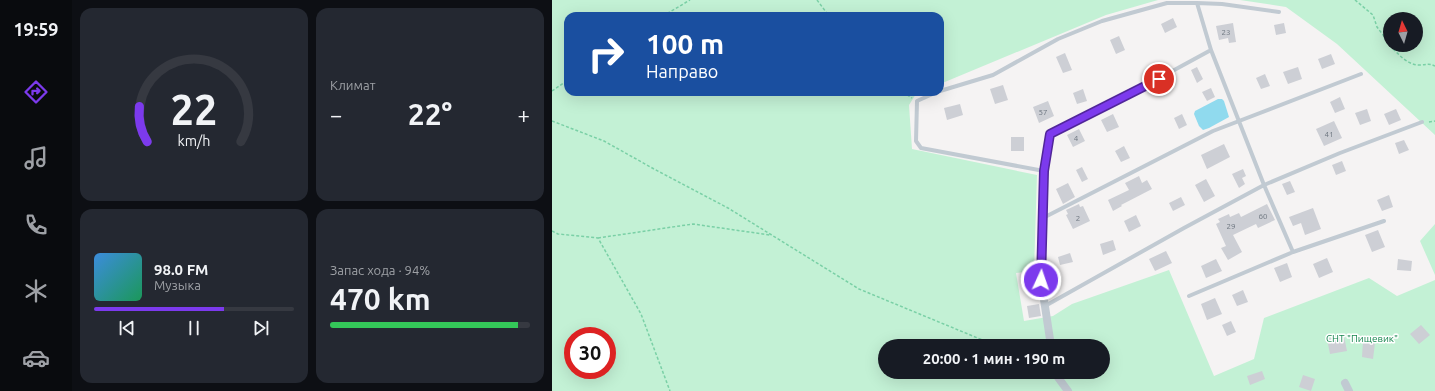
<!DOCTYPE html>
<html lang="ru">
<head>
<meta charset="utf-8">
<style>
	body { margin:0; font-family:Ubuntu,sans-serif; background:#242831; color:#f1f3f6; height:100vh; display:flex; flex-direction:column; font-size:15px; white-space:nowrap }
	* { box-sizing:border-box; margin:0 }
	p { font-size:13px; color:#9ea1a6 }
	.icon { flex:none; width:22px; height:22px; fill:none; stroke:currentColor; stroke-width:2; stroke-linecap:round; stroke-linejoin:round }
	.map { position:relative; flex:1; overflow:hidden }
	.drawer { display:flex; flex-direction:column; gap:8px; padding:8px; background:#0d0f14; width:480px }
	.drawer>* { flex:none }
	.banner { position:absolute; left:12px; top:12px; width:380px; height:84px; border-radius:12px; box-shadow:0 4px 16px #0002; background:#1a4fa0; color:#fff; overflow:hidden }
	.needle { width:26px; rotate:355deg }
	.tools { position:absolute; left:831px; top:12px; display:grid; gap:8px }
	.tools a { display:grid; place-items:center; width:40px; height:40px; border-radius:50%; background:#171b24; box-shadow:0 4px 16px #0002; font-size:20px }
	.speed { position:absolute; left:12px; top:327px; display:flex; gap:8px; font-size:20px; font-weight:700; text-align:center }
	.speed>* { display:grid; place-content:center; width:52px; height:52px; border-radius:50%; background:#171b24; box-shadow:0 4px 16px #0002; line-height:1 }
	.speed .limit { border:6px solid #d22; background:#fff; color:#111 }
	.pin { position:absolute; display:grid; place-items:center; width:34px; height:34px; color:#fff; margin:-17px; border:2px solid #fff; border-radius:50%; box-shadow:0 1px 4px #0007 }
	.me { position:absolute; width:44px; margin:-22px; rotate:3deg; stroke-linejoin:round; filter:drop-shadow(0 0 3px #0008) }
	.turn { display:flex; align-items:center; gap:14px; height:84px; padding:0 16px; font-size:18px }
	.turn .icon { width:52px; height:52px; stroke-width:2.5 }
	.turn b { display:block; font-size:28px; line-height:34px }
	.big { font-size:30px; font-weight:600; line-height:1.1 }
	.drawer .tile { flex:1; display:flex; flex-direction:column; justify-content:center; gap:6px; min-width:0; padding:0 14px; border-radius:12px; background:#242831 }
	.drawer .dial { align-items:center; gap:0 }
	.dial svg { height:104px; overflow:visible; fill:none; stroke:#363941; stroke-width:7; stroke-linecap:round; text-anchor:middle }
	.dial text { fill:#f1f3f6; stroke:none }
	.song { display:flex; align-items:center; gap:12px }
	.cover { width:48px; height:48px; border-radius:6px; background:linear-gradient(135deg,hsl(210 70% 55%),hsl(150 70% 35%)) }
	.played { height:4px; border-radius:2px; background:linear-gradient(90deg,#7c3aed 65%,#363941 65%) }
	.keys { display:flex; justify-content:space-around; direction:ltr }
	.heat { display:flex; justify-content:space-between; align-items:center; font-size:22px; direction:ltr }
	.charge { height:6px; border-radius:3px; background:linear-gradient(90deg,#34c759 94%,#363941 0) }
	.drawer .tiles { flex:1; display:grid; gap:8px; grid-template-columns:repeat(2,1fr) }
	.trip { position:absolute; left:326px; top:339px; width:232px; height:40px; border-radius:20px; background:#171b24; box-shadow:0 4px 16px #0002; font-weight:600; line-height:40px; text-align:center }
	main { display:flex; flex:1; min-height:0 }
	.menu { display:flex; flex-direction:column; width:72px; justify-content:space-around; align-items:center; background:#090b0e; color:#9ea1a6 }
	.menu .icon { width:28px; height:28px }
	.menu .on { color:#7c3aed }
	.menu b { font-size:18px; color:#f1f3f6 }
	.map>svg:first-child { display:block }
	.green { fill:#c3f1d5; fill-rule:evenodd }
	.water { fill:#90daee }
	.building { fill:#cdcfd5 }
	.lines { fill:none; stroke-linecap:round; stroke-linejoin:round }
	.path { stroke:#7ad0a6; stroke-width:1.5; stroke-dasharray:3 2; stroke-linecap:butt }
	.service { stroke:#c1cad2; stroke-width:4 }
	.minor { stroke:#c1cad2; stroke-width:8 }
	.route-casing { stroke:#51269a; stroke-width:10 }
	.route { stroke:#7c3aed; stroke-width:7 }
	.labels { text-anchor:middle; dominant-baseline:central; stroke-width:3; stroke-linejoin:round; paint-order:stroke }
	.number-label { font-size:8px; fill:#6b747e }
	.park-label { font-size:10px; fill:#17864f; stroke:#fff }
</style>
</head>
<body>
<main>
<nav class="menu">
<b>19:59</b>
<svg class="icon on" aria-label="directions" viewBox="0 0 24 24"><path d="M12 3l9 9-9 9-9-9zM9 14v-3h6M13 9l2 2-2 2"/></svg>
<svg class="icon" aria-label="music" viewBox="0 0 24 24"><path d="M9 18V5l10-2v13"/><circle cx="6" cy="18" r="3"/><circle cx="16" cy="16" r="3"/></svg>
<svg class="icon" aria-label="phone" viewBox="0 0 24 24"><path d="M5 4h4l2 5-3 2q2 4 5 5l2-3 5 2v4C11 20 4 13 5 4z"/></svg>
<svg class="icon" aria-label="climate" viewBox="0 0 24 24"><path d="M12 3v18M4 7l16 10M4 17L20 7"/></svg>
<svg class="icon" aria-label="car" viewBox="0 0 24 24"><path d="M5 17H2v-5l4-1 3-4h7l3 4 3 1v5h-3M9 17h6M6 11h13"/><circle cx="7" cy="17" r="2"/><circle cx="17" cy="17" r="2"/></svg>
</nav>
<section class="drawer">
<div class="tiles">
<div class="tile dial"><svg viewBox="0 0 100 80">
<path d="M14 69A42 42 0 1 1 86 69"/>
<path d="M14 69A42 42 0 0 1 8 42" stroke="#7c3aed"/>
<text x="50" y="56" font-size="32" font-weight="700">22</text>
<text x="50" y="72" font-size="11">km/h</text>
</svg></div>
<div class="tile"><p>Климат</p>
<div class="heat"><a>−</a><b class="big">22°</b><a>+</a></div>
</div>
<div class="tile">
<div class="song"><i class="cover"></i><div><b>98.0 FM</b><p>Музыка</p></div></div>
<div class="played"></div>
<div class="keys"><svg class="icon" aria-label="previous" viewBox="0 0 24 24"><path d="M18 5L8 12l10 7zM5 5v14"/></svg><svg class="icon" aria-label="pause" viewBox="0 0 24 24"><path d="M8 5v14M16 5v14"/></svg><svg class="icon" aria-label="next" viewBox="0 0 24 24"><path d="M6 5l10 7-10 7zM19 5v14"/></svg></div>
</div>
<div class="tile"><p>Запас хода · 94%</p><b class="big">470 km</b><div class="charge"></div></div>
</div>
</section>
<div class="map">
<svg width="883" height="391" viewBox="0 0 883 391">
	<rect width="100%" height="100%" fill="#f5f3f3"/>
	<path class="green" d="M0 0H606L554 15 388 84V16H16V92H369L364 94 357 105 360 149 485 175 482 271 464 273 472 321 501 316 520 304 617 270 662 376 702 359 712 318 817 278 845 296 883 280V391H0ZM21 336H55V370H21ZM333 346H551V372H333Z
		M688 0H883V135L785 44 734 7ZM838 19H864V45H838Z
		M883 224V275L868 241Z"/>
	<path class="water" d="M666 99H670L672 101 677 117 657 128 651 130 647 126 642 114 643 111Z"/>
	<path class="building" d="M621 18 625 27 613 33 609 24Z
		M681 23 684 42 677 43 676 38 667 40 664 26Z
		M732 23 734 33 724 35 722 25Z
		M567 36 573 50 564 54 558 40Z
		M513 53 520 70 511 73 504 57Z
		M779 54 783 64 770 69 766 59Z
		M645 67 651 79 645 83 639 70Z
		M746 67 750 79 736 84 731 72Z
		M713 74 718 86 709 89 704 78Z
		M451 85 456 100 443 104 438 89Z
		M659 88 663 97 655 101 650 92Z
		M531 89 535 101 525 104 521 93Z
		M788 97 793 109 783 113 778 102Z
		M496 101 502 116 487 123 481 107Z
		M408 104 411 115 395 120 392 108Z
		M815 109 819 121 808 125 803 113Z
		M844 109 849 120 837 125 832 114Z
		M561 114 567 127 555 132 549 120Z
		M630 114 635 125 627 129 622 118Z
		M782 121 790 138 772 146 764 129Z
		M527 129 533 141 521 147 515 135Z
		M459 137H472V151H459Z
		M852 140 857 150 847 154 843 143Z
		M672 144 678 157 655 169 649 155Z
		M572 146 578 158 569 162 563 151Z
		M790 161 794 171 784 175 780 165Z
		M530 167 536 179 530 182 524 170Z
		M691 169 694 176 690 178 693 184 687 188 680 174Z
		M587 176 590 183 595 180 600 189 569 205 570 206 561 211 556 200 577 190 573 183Z
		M654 179 663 196 652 202 643 185Z
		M738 181 743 192 735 195 730 184Z
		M516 183 523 197 511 204 504 189Z
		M837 195 841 207 830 211 825 200Z
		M629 197 633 205 621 211 617 203Z
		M527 204 528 207 531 206 538 221 521 229 514 215 516 214 514 210Z
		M715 204 723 220 706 228 704 224 681 235 690 252 676 260 669 248 674 246 664 224 668 222 666 219 677 214 678 217 687 213 689 217Z
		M761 208 769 229 753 235 749 223 741 226 737 217Z
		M584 215 589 226 577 232 572 221Z
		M826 230 833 247 820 252 813 235Z
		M561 240 564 250 551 255 548 244Z
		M614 251 620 263 603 271 597 259Z
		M518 253 521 262 508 265 506 257Z
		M775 258 781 272 767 278 761 264Z
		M664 259 670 271 654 278 649 266Z
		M846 259 860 261 859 271 845 270Z
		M735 263 740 277 728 282 722 268Z
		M691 290 696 302 685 306 680 295Z
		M663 298 670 314 655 320 649 304Z
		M487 304 489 316 477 318 475 306Z
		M679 321 684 332 675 336 670 325Z
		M869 325 878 335 867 344 858 334Z
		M792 336 795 351 778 354 775 339Z
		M811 341 823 343 821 359 810 357Z
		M710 371 713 379 698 385 695 376Z
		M751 375 763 379 759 391 747 387Z"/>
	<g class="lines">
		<path class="path" d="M265 0 277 16
			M803 0 821 15 825 27 838 44
			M111 16 138 0
			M838 45C845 53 855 65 867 65 873 65 877 63 883 66
			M0 91 16 80
			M351 92 360 98
			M0 121 52 141 102 169 176 208 307 289 445 346
			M877 122 883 121
			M0 231 6 234 46 238 89 314 118 391
			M46 238 141 224 218 235"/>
		<path class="service" d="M645 3 670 4 727 12
			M388 91 441 75 506 39 550 21 615 3H645L659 50 712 185 741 252
			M385 92 365 101 364 141 369 148 492 171 498 134 580 93 659 50
			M491 218 661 131 809 74
			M637 296 741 252 832 221
			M493 306 632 228 712 185 788 153 870 122"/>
		<path class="minor" d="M492 171 489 280 499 346
			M502 372 516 391
			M793 383 797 391"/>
	</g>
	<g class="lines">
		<defs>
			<path id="route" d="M489 280 492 171 498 134 607 79"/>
		</defs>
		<use href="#route" class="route-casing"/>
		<use href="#route" class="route"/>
	</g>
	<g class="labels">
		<g class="number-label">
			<text x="674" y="32">23</text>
			<text x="491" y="112">57</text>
			<text x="777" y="134">41</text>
			<text x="524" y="138">4</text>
			<text x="711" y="216">60</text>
			<text x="526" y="218">2</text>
			<text x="679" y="226">29</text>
		</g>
		<g class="park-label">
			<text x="810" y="338">СНТ "Пищевик"</text>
		</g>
	</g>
</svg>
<div class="tools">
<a><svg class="needle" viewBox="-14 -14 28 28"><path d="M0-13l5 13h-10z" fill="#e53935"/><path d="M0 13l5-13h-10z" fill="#9ea1a6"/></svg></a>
</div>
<div class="speed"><div class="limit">30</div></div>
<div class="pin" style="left:607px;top:79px;background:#d93025"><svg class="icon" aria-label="arrive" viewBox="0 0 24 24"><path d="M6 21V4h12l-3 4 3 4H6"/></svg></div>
<svg class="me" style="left:489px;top:280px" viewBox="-20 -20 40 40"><circle r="17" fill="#7c3aed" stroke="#fff" stroke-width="3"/><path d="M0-11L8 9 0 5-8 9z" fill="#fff"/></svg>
<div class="trip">20:00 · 1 мин · 190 m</div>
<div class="banner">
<div class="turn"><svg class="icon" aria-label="right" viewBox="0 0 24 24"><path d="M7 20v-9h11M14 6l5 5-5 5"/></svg><div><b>100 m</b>Направо</div></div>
</div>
</div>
</main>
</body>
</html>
